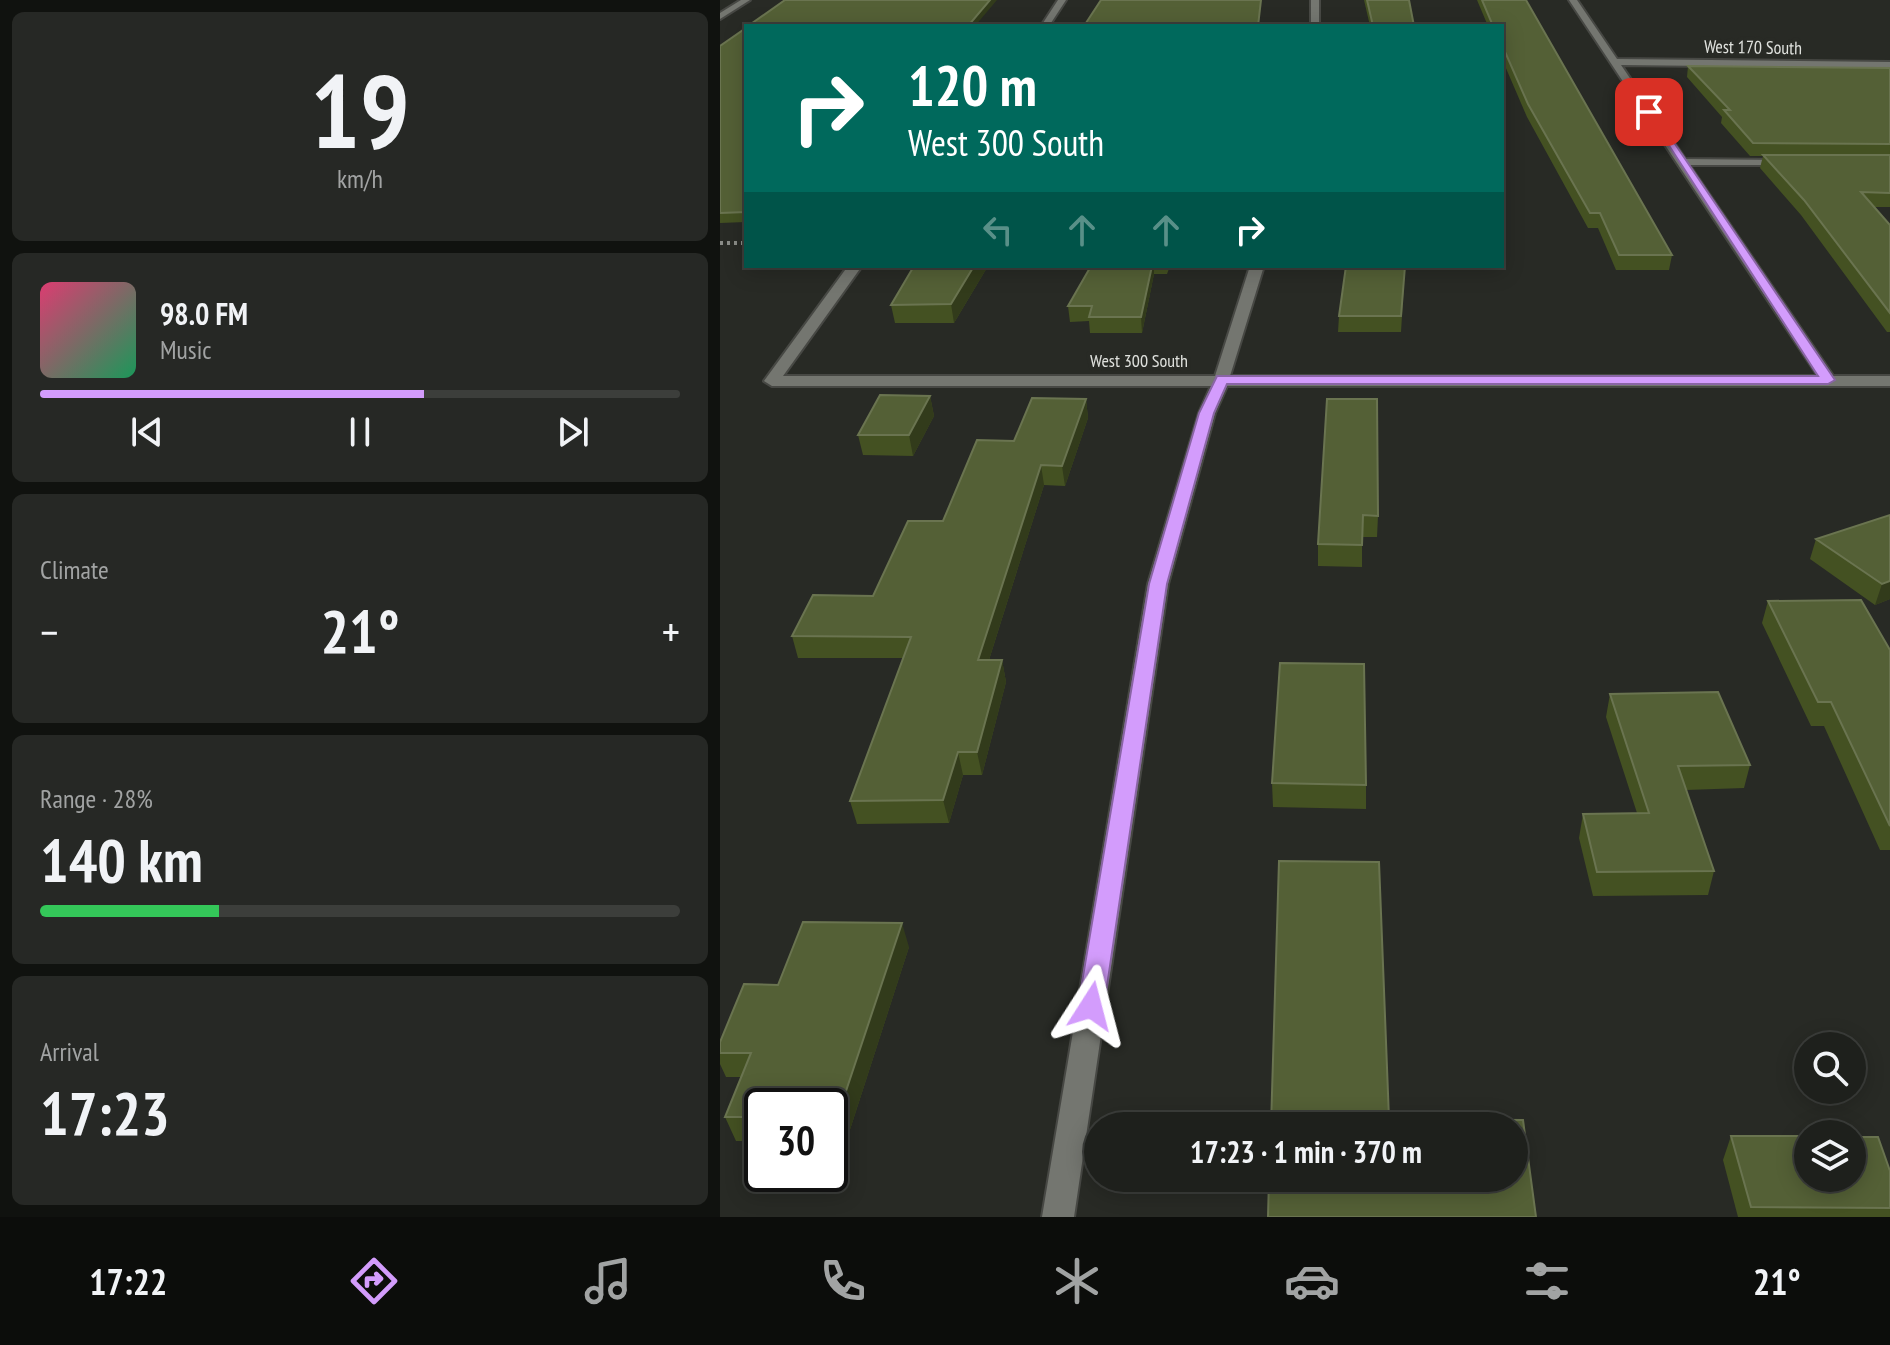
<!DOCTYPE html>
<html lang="en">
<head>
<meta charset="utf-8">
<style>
	body { margin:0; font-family:"PT Sans Narrow",sans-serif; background:#262825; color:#f1f3f6; height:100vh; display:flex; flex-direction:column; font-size:30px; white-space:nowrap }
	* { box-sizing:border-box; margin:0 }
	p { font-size:26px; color:#a1a3a3 }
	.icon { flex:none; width:44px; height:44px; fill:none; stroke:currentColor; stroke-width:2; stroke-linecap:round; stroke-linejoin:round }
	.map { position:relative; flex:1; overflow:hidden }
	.panel { display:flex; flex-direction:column; gap:12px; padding:12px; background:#10120f; width:720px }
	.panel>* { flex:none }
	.guide { position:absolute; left:24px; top:24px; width:760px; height:244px; border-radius:0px; box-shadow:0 4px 20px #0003,0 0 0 2px #3c3e3b; background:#00695c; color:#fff; overflow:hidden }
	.tools { position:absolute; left:1074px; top:1032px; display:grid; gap:16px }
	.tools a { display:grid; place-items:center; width:72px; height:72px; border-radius:50%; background:#1e201c; box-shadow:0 4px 20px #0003,0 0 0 2px #3c3e3b; font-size:40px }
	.speed { position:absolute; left:24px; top:1088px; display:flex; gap:16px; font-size:40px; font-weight:700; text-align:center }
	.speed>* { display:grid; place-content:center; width:104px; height:104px; border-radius:50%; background:#1e201c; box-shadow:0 4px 20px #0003,0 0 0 2px #3c3e3b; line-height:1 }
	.speed .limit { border:4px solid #111; border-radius:12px; background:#fff; color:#111 }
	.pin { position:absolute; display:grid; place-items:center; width:68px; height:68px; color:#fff; margin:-34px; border-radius:16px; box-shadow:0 4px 12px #0006 }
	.me { position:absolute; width:88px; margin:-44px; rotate:9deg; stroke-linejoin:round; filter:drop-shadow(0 0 6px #0008) }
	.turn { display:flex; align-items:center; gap:28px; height:168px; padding:0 32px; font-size:36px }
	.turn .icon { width:104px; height:104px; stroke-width:2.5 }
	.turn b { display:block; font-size:56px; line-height:68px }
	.lanes { display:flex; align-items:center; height:76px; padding:0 32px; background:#0003; justify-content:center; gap:40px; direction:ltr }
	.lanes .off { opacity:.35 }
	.big { font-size:60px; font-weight:800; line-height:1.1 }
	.panel .card { flex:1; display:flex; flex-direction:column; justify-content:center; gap:12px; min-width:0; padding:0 28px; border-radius:12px; background:#262825 }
	.panel .dial { align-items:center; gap:0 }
	.dial b { font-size:104px; line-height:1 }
	.song { display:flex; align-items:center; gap:24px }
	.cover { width:96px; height:96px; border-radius:12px; background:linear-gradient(135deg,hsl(340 70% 55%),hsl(150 70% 35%)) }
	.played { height:8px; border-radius:4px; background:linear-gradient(90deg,#d39cfc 60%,#3c3e3b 60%) }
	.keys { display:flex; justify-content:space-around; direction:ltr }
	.heat { display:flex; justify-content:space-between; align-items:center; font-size:44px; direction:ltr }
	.charge { height:12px; border-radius:6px; background:linear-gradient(90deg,#34c759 28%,#3c3e3b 0) }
	.trip { position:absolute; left:364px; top:1112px; width:444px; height:80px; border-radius:40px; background:#1e201c; box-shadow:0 4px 20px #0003,0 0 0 2px #3c3e3b; font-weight:800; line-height:80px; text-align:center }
	.tabs { display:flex; height:128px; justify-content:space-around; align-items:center; background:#0c0d0b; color:#a1a3a3 }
	.tabs .icon { width:56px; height:56px }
	.tabs .active { color:#d39cfc }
	.tabs b { font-size:36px; color:#f1f3f6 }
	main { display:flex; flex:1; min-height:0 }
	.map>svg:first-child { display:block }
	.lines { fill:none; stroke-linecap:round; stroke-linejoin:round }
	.street-casing { stroke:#474844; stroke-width:4 }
	.secondary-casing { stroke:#474844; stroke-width:4 }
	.path { stroke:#8a8c87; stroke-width:4; stroke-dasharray:3 4; stroke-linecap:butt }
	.street { fill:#747670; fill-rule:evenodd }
	.secondary { fill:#747670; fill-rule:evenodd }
	.wall { fill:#445122 }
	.shaded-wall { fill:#323b1b }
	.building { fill:#546036; stroke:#6a7450; stroke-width:2 }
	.route { fill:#d39cfc; stroke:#8965a4; stroke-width:2 }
	.labels { text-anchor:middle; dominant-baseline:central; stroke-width:8; stroke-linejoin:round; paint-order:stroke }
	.far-street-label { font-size:18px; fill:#dfe1dd; stroke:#282a25 }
</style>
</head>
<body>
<main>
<section class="panel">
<div class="card dial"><b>19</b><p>km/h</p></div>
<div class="card">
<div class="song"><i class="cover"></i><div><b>98.0 FM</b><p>Music</p></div></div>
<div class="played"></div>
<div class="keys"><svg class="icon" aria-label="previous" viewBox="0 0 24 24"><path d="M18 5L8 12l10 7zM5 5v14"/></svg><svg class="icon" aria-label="pause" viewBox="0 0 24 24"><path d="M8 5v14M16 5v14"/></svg><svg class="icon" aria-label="next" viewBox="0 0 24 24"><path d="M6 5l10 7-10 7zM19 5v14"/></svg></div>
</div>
<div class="card"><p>Climate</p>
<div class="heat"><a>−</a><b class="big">21°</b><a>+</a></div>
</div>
<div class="card"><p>Range · 28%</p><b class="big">140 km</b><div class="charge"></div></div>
<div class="card"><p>Arrival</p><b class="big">17:23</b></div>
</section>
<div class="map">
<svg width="1170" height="1217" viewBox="0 0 1170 1217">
	<rect width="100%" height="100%" fill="#282a25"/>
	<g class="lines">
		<defs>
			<path id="street" d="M338 0H346L329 26H321Z
				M591 0H599V26H591Z
				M849 0H857L897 59 1170 62V68L901 65 965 159 1070 160V164L1066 165H969L1113 376H1170V386H507L495 413 448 584 354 1217H322L428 584 479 413 491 386H52L44 381 128 266H142L63 376H495L530 266H544L510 376H1098Z"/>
			<path id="secondary" d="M21 0H30L0 19V13Z"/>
		</defs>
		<use href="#street" class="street-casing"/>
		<use href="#secondary" class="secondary-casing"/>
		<path class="path" d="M0 243H26"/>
		<use href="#street" class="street"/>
		<use href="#secondary" class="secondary"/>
	</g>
	<path class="wall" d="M644 0H689L694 26H650Z
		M757 0H806L952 255 949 270H896L878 228H868L807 117 782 59V26H768Z
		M26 28V222L0 223V46Z
		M968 66 1170 68V207H1154L1170 225V332H1167L1081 215 1040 168 1043 156H1030L1001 123 1002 117 967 77Z
		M194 266H268L234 323H175L171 305Z
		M371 266H450L447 274H434L422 333H370L369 321 350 322 348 306Z
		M685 266 681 332H618L619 316Z
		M210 396 214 416 193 456 143 455 138 435Z
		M366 399 368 418 345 486 324 485 269 660H282L286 682 262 775H243L229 823 137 824 130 801 183 658H78L72 636 153 596 223 521 294 441Z
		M607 399 658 516 657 537H642V567L598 566V544Z
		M1170 515V599L1155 605 1090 559 1096 539Z
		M1048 601 1170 650V850H1160L1104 726H1091L1042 623Z
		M890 694 1030 765 1024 788 966 790 994 871 988 895 873 896 859 838 863 814 917 813 886 717Z
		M552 783 646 785V809L553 807Z
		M189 947 126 1142H110V1106H42V1141H16L5 1117 21 1077H6L0 1064V1042L58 985Z
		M1011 1136 1170 1171V1217H1018L1003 1160Z"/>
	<path class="shaded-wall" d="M270 0H277L255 26H248Z
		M254 266H268L234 323 231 304Z
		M432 266H434V274L422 333 421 317Z
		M210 396 214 416 193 456 189 435Z
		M366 399 368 418 345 486 342 466Z
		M321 465 324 485 262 682 258 660Z
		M1170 581V599L1155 605 1162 584Z
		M282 660 286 682 262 775 257 752Z
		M238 752 243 775 229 823 223 800Z
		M182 923 189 947 126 1142 117 1118Z"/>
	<path class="building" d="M65 0H270L248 26H28Z
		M381 0H541L538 26H364Z
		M647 0H689L694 26H653Z
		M762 0H806L952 255H899L880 213H870L808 104 782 45V26H773Z
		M26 28V212L0 213V46Z
		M968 66 1170 68V144L1033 143 1004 110H1010Z
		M1043 155H1170V193L1141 192 1170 225V313L1084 200Z
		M194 266H254L231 304 171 305Z
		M371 266H432L421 317H369L372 306H348Z
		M626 266H685L681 316H619Z
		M160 395 210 396 189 435H138Z
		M312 398 366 399 342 466 321 465 258 660H282L257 752H238L223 800 130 801 191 637 72 636 93 595 153 596 188 521H223L257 440 294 441Z
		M607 399H657L658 516 643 515 642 545 598 544Z
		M1170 515V581L1162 584 1096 539Z
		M1141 600 1170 650V826L1111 702H1098L1048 601Z
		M560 663 644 664 646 785 552 783Z
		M998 692 1030 765 958 766 994 871 877 872 863 814 929 813 890 694Z
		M559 861 659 862 669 1119 803 1120 816 1217H548L549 1178H794V1126H551Z
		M83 922 182 923 117 1118H110V1106H42V1117H5L31 1053H0V1042L24 984 58 985Z
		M1011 1136H1088V1178H1132V1137H1158L1170 1171V1208L1031 1207Z"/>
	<path class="route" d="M926 110H932L1115 380 1108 384H507L494 413 447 584 384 1006 380 1014 371 1017 362 1014 358 1006 429 584 479 413 497 376H1098Z"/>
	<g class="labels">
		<g class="far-street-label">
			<text transform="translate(1033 47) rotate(1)">West 170 South</text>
			<text x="419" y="360">West 300 South</text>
		</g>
	</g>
</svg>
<div class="tools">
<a><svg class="icon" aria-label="search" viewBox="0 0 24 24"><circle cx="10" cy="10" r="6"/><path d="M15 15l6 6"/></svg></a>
<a><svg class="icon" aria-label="layers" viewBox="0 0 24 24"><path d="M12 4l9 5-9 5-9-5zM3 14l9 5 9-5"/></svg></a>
</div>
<div class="speed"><div class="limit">30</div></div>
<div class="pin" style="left:929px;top:112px;background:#d93025"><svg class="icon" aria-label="arrive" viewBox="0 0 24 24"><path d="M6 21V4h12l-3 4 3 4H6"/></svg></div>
<svg class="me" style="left:371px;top:1006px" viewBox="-20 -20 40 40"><path d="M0-17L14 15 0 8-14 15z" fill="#d39cfc" stroke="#fff" stroke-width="4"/></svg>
<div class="trip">17:23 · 1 min · 370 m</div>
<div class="guide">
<div class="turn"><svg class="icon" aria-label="right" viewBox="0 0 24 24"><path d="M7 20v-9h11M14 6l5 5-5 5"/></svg><div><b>120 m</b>West 300 South</div></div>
<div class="lanes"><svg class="icon off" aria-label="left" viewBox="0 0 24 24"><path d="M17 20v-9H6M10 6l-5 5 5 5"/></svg><svg class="icon off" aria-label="ahead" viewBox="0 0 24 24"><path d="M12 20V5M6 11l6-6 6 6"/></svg><svg class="icon off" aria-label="ahead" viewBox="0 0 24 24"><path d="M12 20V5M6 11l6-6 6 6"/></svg><svg class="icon" aria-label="right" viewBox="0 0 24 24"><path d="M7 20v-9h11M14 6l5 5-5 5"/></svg></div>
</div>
</div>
</main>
<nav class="tabs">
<b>17:22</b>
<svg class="icon active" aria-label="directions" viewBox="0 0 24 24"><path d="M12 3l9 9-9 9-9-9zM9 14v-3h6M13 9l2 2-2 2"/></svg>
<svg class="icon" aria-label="music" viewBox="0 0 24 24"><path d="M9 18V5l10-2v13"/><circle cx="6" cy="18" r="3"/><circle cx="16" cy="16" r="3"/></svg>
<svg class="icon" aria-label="phone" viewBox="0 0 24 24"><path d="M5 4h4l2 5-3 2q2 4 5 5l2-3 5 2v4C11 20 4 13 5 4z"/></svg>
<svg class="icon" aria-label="climate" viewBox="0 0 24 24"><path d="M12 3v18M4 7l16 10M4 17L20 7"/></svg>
<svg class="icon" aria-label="car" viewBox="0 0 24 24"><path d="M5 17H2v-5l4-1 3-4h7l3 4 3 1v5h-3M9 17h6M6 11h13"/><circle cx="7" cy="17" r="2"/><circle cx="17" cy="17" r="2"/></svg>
<svg class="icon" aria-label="filters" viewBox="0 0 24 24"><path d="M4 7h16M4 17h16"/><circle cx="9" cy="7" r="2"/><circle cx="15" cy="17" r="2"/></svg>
<b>21°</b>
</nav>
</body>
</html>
